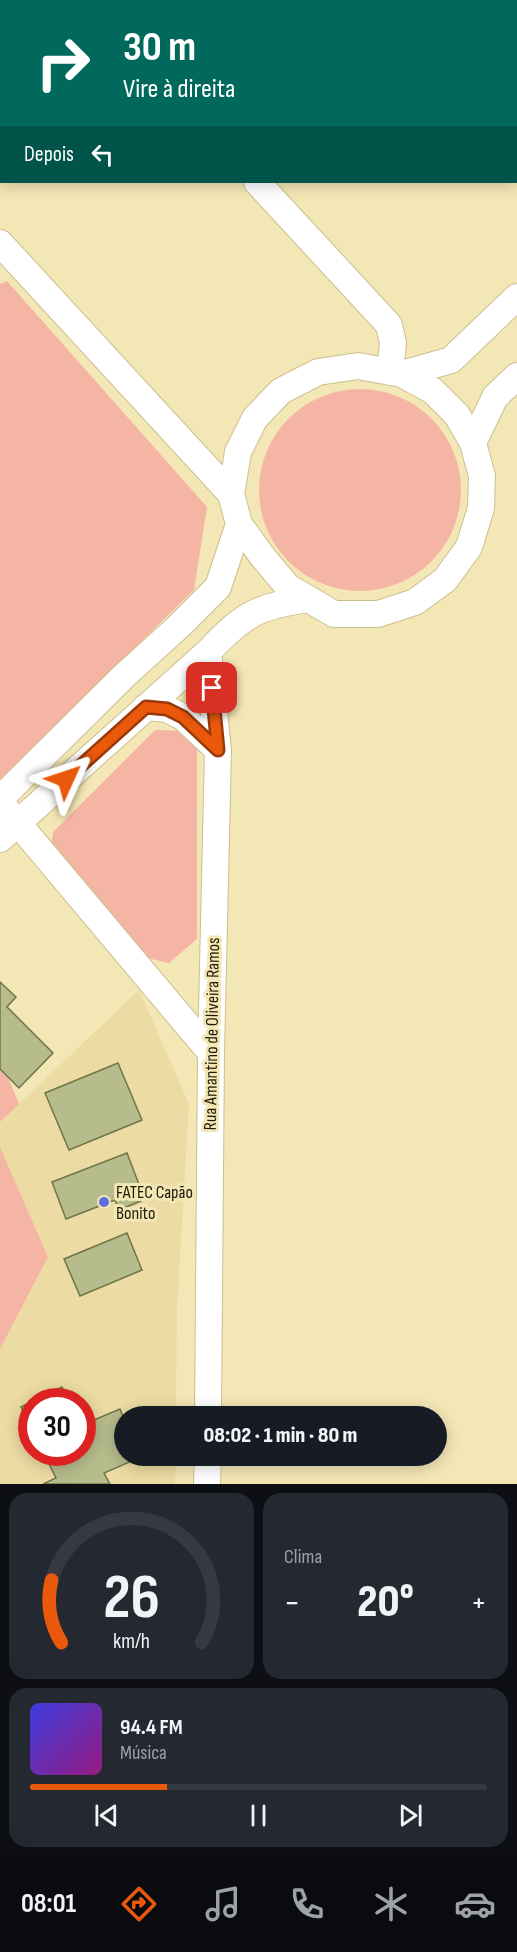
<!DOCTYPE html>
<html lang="pt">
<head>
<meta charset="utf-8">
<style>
	body { margin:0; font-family:"Sofia Sans Condensed",sans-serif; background:#242831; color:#f1f3f6; height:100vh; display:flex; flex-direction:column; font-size:22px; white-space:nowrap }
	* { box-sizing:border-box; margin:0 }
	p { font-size:20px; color:#9ea1a6 }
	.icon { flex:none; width:33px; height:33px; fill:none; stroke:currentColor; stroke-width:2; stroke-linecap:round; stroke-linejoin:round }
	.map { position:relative; height:1484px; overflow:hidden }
	.drawer { display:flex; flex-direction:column; gap:9px; padding:9px; background:#0d0f14; flex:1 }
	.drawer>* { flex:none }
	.hud { position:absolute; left:0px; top:0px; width:518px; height:183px; box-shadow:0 3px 15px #0003; background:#00695c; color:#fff; overflow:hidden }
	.speed { position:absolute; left:18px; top:1388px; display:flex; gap:12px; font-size:30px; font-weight:700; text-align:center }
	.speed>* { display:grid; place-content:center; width:78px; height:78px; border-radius:50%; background:#171b24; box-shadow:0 3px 15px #0003; line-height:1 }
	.speed .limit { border:9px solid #d22; background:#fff; color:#111 }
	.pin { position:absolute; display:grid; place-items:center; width:51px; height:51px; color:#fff; margin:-26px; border-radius:12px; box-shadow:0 3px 9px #0006 }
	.me { position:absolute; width:66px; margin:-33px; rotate:48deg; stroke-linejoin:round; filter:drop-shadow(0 0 4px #0008) }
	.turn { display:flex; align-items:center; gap:21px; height:126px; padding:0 24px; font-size:27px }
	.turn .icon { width:78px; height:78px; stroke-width:2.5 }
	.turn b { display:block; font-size:42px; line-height:51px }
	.then { display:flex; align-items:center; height:57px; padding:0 24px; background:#0003; gap:12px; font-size:22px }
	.big { font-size:45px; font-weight:800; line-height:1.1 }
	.drawer .tile { flex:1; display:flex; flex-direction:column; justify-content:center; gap:9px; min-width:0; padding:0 21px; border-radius:18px; background:#242831 }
	.drawer .dial { align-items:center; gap:0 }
	.dial svg { height:156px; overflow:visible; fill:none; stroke:#363941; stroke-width:7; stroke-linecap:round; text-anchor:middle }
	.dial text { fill:#f1f3f6; stroke:none }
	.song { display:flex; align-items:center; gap:18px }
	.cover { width:72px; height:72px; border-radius:9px; background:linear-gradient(135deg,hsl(240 70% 55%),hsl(310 70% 35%)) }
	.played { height:6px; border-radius:3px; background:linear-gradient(90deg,#ea580c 30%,#363941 30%) }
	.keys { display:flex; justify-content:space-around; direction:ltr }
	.heat { display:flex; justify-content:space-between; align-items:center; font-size:33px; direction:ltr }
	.drawer .tiles { flex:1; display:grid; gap:9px; grid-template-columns:1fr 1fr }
	.tile:last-child { grid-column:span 2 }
	.trip { position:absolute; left:114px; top:1406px; width:333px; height:60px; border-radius:30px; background:#171b24; box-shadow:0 3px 15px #0003; font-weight:800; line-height:60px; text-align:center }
	.menu { display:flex; height:96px; justify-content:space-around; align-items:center; background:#090b0e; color:#9ea1a6 }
	.menu .icon { width:42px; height:42px }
	.menu .current { color:#ea580c }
	.menu b { font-size:27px; color:#f1f3f6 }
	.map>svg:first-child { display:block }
	.built { fill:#ecdca3; fill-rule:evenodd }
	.green { fill:#f5b5a4 }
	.building { fill:#b6bc8c; stroke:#707548; stroke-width:1.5 }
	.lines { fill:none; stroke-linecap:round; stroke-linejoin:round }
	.minor-casing { stroke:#ccbf8f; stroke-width:28 }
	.minor { stroke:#fff; stroke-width:26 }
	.route-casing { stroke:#983908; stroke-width:15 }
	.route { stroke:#ea580c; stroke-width:10 }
	.poi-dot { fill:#5f6de5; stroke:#f4e7b6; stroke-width:2 }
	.labels { text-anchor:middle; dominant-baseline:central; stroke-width:6; stroke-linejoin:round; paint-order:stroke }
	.street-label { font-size:18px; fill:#211c09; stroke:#f4e7b6 }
	.poi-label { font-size:18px; fill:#211c09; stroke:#f4e7b6; text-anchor:start }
</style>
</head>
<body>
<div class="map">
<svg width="517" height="1484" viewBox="0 0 517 1484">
	<rect width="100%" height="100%" fill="#f4e7b6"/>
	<path class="built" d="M139 990 189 1104 177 1310 176 1416H124V1455H176L175 1484H0V1349L48 1257 0 1147V1122ZM32 1401H82V1452H32Z"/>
	<path class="green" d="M7 281 207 507 194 590 0 779V284Z
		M259 490a101 101 0 1 1 202 0a101 101 0 1 1-202 0Z
		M155 730 182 731 197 745V939L169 963 134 955 49 866 53 832Z
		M0 1068 8 1077 19 1104 0 1122Z
		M0 1147 48 1257 0 1349Z"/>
	<path class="building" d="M0 982 16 997 7 1007 53 1053 19 1088 0 1069Z
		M118 1063 142 1120 69 1150 45 1093Z
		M127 1153 140 1187 136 1188 141 1201 119 1210 115 1200 66 1219 52 1182Z
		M127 1233 142 1270 80 1296 64 1259Z
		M62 1387 69 1401H33Z
		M32 1401V1428L21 1407Z
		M120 1409 124 1419V1455H140L141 1457 104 1473 110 1484H43L56 1478 43 1452H82V1425Z"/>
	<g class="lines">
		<defs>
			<path id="minor" d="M95 0 97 2
				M257 182 389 325 393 343 390 372
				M0 243 231 494
				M358 366 402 374 433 391 457 415 473 443 482 476 481 508 469 547 445 580 415 602 378 614H334L288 587 262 556 239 524 231 494 238 452 255 418 281 391 318 372Z
				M402 374 451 360 517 297
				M473 443 495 397 517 376
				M208 652 218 750 211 1053 208 1416
				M146 707 167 709 183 717 218 750
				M0 799 124 676 179 626 218 587 239 524
				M6 809 211 1053
				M0 839 208 652C243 615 257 606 308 599
				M207 1484 208 1455"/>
		</defs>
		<use href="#minor" class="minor-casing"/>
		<use href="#minor" class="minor"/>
	</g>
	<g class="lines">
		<defs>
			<path id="route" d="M66 779 146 707 167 709 183 717 218 750 212 688"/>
		</defs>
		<use href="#route" class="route-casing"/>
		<use href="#route" class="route"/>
	</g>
	<circle class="poi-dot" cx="104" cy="1202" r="6"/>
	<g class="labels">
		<g class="street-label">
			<text transform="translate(212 1034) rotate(-89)">Rua Amantino de Oliveira Ramos</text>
		</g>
		<g class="poi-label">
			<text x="116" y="1192">FATEC Capão<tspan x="116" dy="21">Bonito</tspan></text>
		</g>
	</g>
</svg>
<div class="speed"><div class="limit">30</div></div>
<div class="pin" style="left:212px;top:688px;background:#d93025"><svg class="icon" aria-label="arrive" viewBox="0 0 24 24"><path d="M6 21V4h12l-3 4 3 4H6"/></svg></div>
<svg class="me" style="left:66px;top:779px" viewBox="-20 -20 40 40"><path d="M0-17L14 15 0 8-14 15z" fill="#ea580c" stroke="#fff" stroke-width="4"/></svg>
<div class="trip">08:02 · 1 min · 80 m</div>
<div class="hud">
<div class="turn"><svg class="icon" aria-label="right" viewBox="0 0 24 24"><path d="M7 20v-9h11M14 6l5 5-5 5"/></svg><div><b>30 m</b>Vire à direita</div></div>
<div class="then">Depois<svg class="icon" aria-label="left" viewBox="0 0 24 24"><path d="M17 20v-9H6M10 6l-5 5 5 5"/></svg></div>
</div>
</div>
<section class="drawer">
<div class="tiles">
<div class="tile dial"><svg viewBox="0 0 100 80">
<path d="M14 69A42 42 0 1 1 86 69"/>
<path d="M14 69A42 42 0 0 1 9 37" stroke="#ea580c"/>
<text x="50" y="56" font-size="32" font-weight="700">26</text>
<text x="50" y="72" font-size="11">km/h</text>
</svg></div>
<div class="tile"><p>Clima</p>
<div class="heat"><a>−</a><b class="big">20°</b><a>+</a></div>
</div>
<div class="tile">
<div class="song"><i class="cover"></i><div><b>94.4 FM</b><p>Música</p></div></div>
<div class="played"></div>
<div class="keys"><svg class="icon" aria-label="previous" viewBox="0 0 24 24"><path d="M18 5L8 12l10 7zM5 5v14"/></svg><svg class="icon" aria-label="pause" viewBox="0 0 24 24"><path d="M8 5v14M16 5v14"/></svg><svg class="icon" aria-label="next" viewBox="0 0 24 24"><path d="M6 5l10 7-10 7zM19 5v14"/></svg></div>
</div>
</div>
</section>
<nav class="menu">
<b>08:01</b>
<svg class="icon current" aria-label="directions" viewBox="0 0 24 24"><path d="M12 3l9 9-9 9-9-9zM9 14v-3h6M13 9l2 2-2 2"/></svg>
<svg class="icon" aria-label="music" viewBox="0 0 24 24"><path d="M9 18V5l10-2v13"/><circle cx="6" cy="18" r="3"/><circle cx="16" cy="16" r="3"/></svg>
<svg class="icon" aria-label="phone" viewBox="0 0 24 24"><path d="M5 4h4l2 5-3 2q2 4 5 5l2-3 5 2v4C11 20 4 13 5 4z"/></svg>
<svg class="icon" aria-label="climate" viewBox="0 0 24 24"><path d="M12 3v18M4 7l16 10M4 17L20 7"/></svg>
<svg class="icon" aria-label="car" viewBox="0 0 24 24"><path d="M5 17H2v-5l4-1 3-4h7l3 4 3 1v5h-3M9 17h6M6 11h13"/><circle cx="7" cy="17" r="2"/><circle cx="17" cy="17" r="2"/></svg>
</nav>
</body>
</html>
